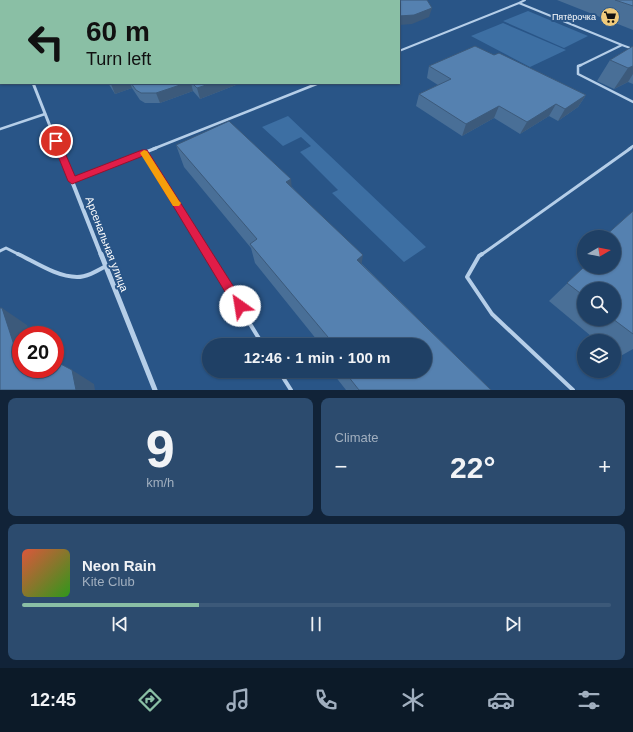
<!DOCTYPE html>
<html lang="en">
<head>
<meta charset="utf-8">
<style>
	body { margin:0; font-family:Helvetica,sans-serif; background:#2c4b6e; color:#f1f3f6; height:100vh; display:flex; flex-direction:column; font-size:15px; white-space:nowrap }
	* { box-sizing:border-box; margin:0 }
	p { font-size:13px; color:#a1afbf }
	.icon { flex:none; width:22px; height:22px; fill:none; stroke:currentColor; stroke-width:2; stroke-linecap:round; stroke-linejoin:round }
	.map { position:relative; height:390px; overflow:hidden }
	.side { display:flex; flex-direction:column; gap:8px; padding:8px; background:#112338; flex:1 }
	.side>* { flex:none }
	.guide { position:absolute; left:0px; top:0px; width:400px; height:84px; box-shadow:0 1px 3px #0004,0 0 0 1px #3c5979; background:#8abfa5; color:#111; overflow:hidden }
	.needle { width:26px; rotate:81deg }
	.buttons { position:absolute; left:577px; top:230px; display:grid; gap:8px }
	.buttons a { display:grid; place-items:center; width:44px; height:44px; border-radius:50%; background:#1f4065; box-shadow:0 1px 3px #0004,0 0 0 1px #3c5979; font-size:20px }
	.speed { position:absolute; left:12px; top:326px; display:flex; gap:8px; font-size:20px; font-weight:700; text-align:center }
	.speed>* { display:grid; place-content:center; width:52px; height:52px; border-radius:50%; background:#1f4065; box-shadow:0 1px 3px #0004,0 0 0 1px #3c5979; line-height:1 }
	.speed .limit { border:6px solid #d22; background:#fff; color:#111 }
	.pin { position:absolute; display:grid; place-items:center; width:34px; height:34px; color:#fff; margin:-17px; border:2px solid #fff; border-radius:50%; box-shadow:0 1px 4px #0007 }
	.me { position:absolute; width:44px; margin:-22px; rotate:328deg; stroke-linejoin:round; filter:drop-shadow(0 0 3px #0008) }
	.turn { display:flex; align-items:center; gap:14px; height:84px; padding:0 20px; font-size:18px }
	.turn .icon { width:52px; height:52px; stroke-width:2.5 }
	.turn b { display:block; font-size:28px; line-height:34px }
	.big { font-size:30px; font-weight:700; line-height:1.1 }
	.side .tile { flex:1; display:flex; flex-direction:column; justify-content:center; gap:6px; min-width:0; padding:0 14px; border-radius:8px; background:#2c4b6e }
	.side .dial { align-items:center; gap:0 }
	.dial b { font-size:52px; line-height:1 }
	.song { display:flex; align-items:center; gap:12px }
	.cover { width:48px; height:48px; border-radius:6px; background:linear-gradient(135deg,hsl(10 70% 55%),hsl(110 70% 35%)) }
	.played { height:4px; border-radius:2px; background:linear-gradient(90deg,#8abfa5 30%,#3c5979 30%) }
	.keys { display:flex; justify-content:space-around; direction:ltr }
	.heat { display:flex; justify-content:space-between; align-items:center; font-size:22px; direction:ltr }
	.side .tiles { flex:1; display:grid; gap:8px; grid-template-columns:1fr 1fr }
	.tile:last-child { grid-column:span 2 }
	.trip { position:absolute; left:202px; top:338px; width:230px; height:40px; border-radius:20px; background:#1f4065; box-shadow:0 1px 3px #0004,0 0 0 1px #3c5979; font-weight:700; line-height:40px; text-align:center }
	.tab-bar { display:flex; height:64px; justify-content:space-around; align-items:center; background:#0c1a28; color:#a1afbf }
	.tab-bar .icon { width:28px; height:28px }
	.tab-bar .on { color:#8abfa5 }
	.tab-bar b { font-size:18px; color:#f1f3f6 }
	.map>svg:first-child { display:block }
	.green { fill:#3d6fa3 }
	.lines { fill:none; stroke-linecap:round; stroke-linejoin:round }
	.service-far3 { stroke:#b5cee8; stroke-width:2 }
	.service-far2 { stroke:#b5cee8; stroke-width:2.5 }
	.service-far1 { stroke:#b5cee8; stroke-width:3 }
	.service { stroke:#b5cee8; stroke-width:4 }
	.minor-far3 { stroke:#b5cee8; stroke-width:2.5 }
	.minor-far2 { stroke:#b5cee8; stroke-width:3 }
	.minor-far1 { stroke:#b5cee8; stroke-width:4 }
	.minor { stroke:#b5cee8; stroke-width:5 }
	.wall { fill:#496f97; fill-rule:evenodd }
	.shaded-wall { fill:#3c5a7b }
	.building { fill:#5581b0; stroke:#3c5a7b }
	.route { fill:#e11d48; stroke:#92132f }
	.slow { fill:#f59e0b }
	.labels { text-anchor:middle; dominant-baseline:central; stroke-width:4; stroke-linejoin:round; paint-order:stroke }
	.far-poi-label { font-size:9px; fill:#fff; stroke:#295587; text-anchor:end }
	.street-label { font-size:11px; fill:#fff; stroke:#295587 }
</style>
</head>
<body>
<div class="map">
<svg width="633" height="390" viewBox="0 0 633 390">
	<rect width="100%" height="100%" fill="#295587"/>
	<path class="green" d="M528 11 588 36 564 48 503 21Z
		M503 23 566 50 530 67 471 36Z
		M288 116 426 247 404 262 332 193 338 190 300 152 311 146 301 137 283 146 262 127Z"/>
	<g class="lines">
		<path class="service-far3" d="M298 0 300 1
			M525 0 519 3 622 45
			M14 1 19 0
			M399 51 519 3
			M579 66 622 45 633 49"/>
		<path class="service-far2" d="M581 65 578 66V74L633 102
			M0 129 45 114
			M153 149 319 83
			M629 149 633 146"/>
		<path class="service-far1" d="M144 152 207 255
			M72 181 156 148
			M0 251 6 248 20 255
			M481 255 631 148"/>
		<path class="service" d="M18 254C35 262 57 277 77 277 87 277 97 271 106 266
			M207 254 263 345
			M482 254 479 256 467 277 492 314 573 390
			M279 371 291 390"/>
		<path class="minor-far3" d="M0 0 1 2"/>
		<path class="minor-far2" d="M33 83 59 149"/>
		<path class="minor-far1" d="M59 148 101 255"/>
		<path class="minor" d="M101 254 155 390"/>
	</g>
	<path class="wall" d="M557 0H633V30Z
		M633 46V84L628 82 614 89 597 81 610 60Z
		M494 55 586 95 578 107 558 121 549 116 520 134 494 118 462 136 416 106 419 94 438 85 427 78 429 66Z
		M108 83H241L200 99 193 91 160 103H145L140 100 132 88 115 94Z
		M176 145 292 187 362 264 491 390H346L331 371H425V345H321L255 263 251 248 184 167Z
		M633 211V349L617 358 614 356V341H597L549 301 584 267H614ZM584 289 614 319H584Z"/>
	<path class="shaded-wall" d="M432 8 429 17 412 24 399 25V16Z
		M633 66V74L628 82 614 89 628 68Z
		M112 83H130L132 88 115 94 111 84Z
		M186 83H191L193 91 160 103 156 93Z
		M212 83H241L200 99 197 88Z
		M586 95 578 107 558 121 565 109Z
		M556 104 549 116 520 134 527 122Z
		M499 106 494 118 462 136 466 124Z
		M291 179 293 200 286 182Z
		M363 255 360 275 357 260Z
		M2 308 27 325 31 335H21V349L14 345Z
		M72 370 94 384 95 390H76Z"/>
	<path class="building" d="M45 0H280L282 1H46Z
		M311 0H427L432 8 414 15 399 16V1H310Z
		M615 0H633V6Z
		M475 46 494 55 499 53 586 95 565 109 556 104 527 122 499 106 466 124 419 94 451 79 429 66Z
		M633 46V66L628 68 610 60Z
		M131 83H186L156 93H141L136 90Z
		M192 83H212L197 88Z
		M229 121 291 179 286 182 363 255 357 260 491 390H359L344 371H425V345H332L333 343 250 244 257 239 176 145Z
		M633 211V334L613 319H614V289H584V296L567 283 584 267H614V237H604Z
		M0 308H2L14 345 21 344V369H55V361L72 370 76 390H0Z"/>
	<path class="route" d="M56 138 60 141 75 176 142 150H147L244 303 245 306 244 310 240 312 236 310 143 156 72 184 68 181 52 141Z"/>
	<path class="slow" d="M144 150 147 151 179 201 181 203 179 206H173L140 153Z"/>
	<defs>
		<symbol id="supermarket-disc" viewBox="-11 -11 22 22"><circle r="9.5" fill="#efca7b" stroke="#295587"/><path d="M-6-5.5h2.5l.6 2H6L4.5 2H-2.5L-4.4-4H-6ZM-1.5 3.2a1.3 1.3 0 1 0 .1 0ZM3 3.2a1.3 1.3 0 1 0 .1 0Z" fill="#111"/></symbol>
	</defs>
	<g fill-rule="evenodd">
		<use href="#supermarket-disc" x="599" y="6" width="22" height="22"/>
	</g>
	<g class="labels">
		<g class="far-poi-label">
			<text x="596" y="17">Пятёрочка</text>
		</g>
		<g class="street-label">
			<text transform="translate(107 244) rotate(69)">Арсенальная улица</text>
		</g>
	</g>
</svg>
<div class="buttons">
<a><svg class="needle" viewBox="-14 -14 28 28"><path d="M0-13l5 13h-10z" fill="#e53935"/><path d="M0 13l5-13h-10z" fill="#a1afbf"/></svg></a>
<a><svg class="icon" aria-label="search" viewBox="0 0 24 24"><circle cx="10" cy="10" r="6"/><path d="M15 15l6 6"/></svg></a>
<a><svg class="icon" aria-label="layers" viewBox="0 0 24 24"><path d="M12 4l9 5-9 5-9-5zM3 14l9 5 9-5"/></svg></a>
</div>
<div class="speed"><div class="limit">20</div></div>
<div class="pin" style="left:56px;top:141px;background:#d93025"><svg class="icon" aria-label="arrive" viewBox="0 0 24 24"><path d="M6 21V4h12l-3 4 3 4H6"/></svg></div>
<svg class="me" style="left:240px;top:306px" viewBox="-20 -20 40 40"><circle r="19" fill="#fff"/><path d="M0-13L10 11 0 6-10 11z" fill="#e11d48"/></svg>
<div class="trip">12:46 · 1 min · 100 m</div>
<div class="guide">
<div class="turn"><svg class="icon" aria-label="left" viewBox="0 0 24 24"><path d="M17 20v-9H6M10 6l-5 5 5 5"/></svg><div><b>60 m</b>Turn left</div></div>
</div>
</div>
<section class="side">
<div class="tiles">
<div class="tile dial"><b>9</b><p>km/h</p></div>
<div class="tile"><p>Climate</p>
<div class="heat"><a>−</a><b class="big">22°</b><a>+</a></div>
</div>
<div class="tile">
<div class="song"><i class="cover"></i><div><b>Neon Rain</b><p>Kite Club</p></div></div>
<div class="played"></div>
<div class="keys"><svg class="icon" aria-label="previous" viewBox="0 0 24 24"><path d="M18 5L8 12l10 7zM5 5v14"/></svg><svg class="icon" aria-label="pause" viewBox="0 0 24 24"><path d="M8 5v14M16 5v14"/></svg><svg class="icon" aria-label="next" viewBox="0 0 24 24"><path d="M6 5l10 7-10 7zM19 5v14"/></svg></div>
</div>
</div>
</section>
<nav class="tab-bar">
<b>12:45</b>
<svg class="icon on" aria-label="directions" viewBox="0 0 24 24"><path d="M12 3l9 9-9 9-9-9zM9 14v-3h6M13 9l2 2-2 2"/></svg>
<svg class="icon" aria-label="music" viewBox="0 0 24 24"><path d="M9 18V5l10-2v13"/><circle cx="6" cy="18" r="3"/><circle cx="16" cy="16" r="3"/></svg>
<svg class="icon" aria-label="phone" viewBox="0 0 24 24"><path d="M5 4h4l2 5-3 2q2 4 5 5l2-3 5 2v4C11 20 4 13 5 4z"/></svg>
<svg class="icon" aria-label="climate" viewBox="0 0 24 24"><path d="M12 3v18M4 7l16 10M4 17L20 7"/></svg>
<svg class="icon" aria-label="car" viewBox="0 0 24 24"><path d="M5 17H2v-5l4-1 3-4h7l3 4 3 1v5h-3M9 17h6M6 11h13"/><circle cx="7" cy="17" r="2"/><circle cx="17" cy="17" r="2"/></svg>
<svg class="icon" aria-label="filters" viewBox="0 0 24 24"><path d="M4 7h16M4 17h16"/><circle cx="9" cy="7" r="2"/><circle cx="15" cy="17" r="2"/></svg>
</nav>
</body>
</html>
